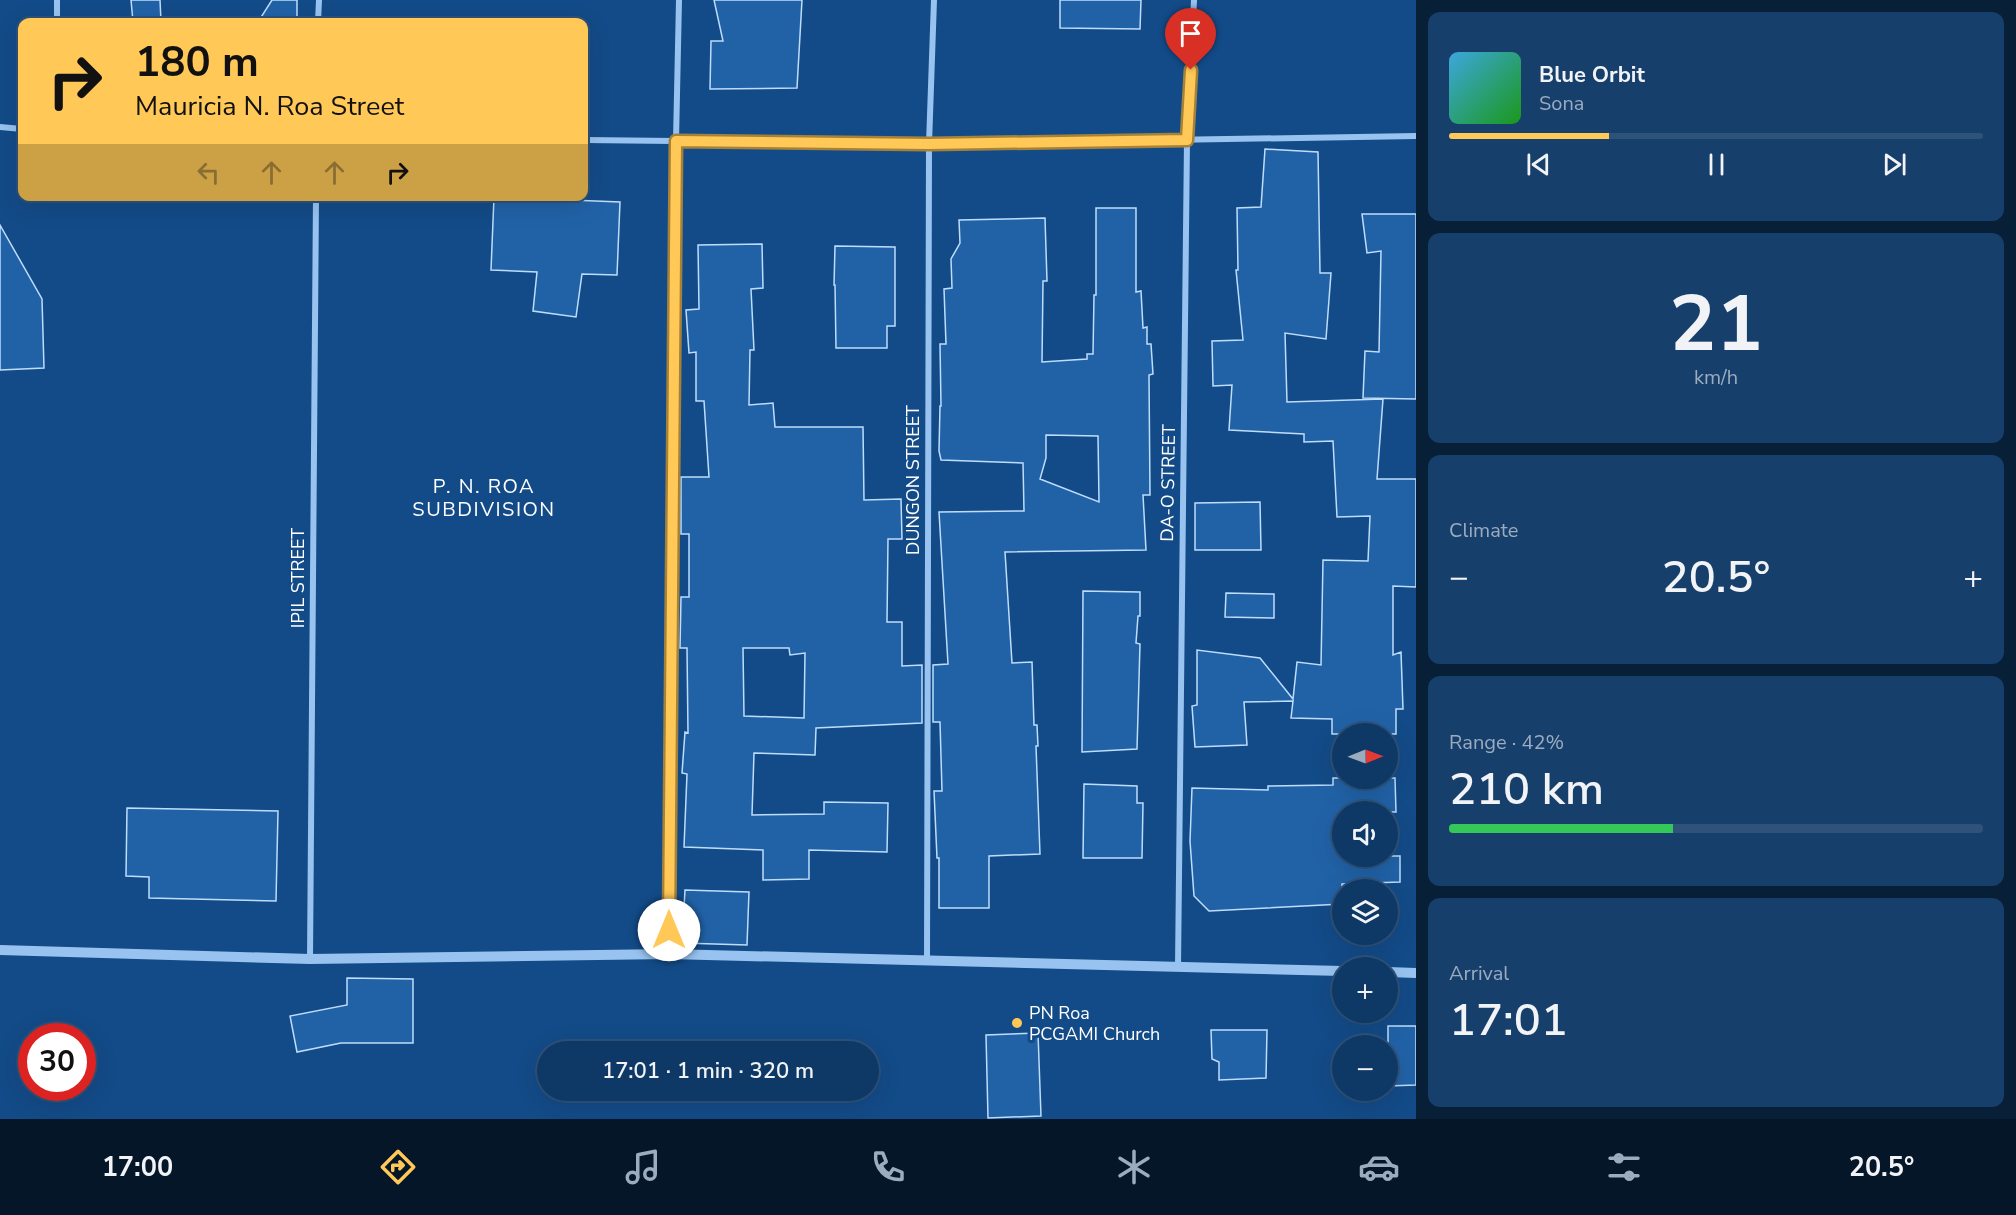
<!DOCTYPE html>
<html lang="en">
<head>
<meta charset="utf-8">
<style>
	body { margin:0; font-family:"Nunito Sans",sans-serif; background:#173f6c; color:#f1f3f6; height:100vh; display:flex; flex-direction:column; font-size:22px; white-space:nowrap }
	* { box-sizing:border-box; margin:0 }
	p { font-size:20px; color:#9bacbf }
	.icon { flex:none; width:33px; height:33px; fill:none; stroke:currentColor; stroke-width:2; stroke-linecap:round; stroke-linejoin:round }
	.map { position:relative; flex:1; overflow:hidden }
	.sheet { display:flex; flex-direction:column; gap:12px; padding:12px; background:#081f38; width:600px }
	.sheet>* { flex:none }
	.banner { position:absolute; left:18px; top:18px; width:570px; height:183px; border-radius:12px; box-shadow:0 6px 24px #0002,0 0 0 2px #2e527a; background:#ffc857; color:#111; overflow:hidden }
	.needle { width:39px; rotate:89deg }
	.tools { position:absolute; left:1332px; top:723px; display:grid; gap:12px }
	.tools a { display:grid; place-items:center; width:66px; height:66px; border-radius:50%; background:#0e3866; box-shadow:0 6px 24px #0002,0 0 0 2px #2e527a; font-size:30px }
	.speed { position:absolute; left:18px; top:1023px; display:flex; gap:12px; font-size:30px; font-weight:700; text-align:center }
	.speed>* { display:grid; place-content:center; width:78px; height:78px; border-radius:50%; background:#0e3866; box-shadow:0 6px 24px #0002,0 0 0 2px #2e527a; line-height:1 }
	.speed .limit { border:9px solid #d22; background:#fff; color:#111 }
	.pin { position:absolute; display:grid; place-items:center; width:51px; height:51px; color:#fff; margin:-62px -26px; border-radius:50% 50% 50% 0; rotate:-45deg; box-shadow:0 0 6px #0007 }
	.pin .icon { rotate:45deg }
	.me { position:absolute; width:66px; margin:-33px; rotate:0deg; stroke-linejoin:round; filter:drop-shadow(0 0 4px #0008) }
	.turn { display:flex; align-items:center; gap:21px; height:126px; padding:0 18px; font-size:27px }
	.turn .icon { width:78px; height:78px; stroke-width:2.5 }
	.turn b { display:block; font-size:42px; line-height:51px }
	.lanes { display:flex; align-items:center; height:57px; padding:0 18px; background:#0003; justify-content:center; gap:30px; direction:ltr }
	.lanes .off { opacity:.35 }
	.big { font-size:45px; font-weight:600; line-height:1.1 }
	.sheet .tile { flex:1; display:flex; flex-direction:column; justify-content:center; gap:9px; min-width:0; padding:0 21px; border-radius:12px; background:#173f6c }
	.sheet .dial { align-items:center; gap:0 }
	.dial b { font-size:78px; line-height:1 }
	.song { display:flex; align-items:center; gap:18px }
	.cover { width:72px; height:72px; border-radius:9px; background:linear-gradient(135deg,hsl(200 70% 55%),hsl(120 70% 35%)) }
	.played { height:6px; border-radius:3px; background:linear-gradient(90deg,#ffc857 30%,#2e527a 30%) }
	.keys { display:flex; justify-content:space-around; direction:ltr }
	.heat { display:flex; justify-content:space-between; align-items:center; font-size:33px; direction:ltr }
	.charge { height:9px; border-radius:4px; background:linear-gradient(90deg,#34c759 42%,#2e527a 0) }
	.trip { position:absolute; left:537px; top:1041px; width:342px; height:60px; border-radius:30px; background:#0e3866; box-shadow:0 6px 24px #0002,0 0 0 2px #2e527a; font-weight:600; line-height:60px; text-align:center }
	.menu { display:flex; height:96px; justify-content:space-around; align-items:center; background:#061629; color:#9bacbf }
	.menu .icon { width:42px; height:42px }
	.menu .current { color:#ffc857 }
	.menu b { font-size:27px; color:#f1f3f6 }
	main { display:flex; flex:1; min-height:0 }
	.map>svg:first-child { display:block }
	.building { fill:#2162a7; stroke:#beddfc; stroke-width:1.5; fill-rule:evenodd }
	.lines { fill:none; stroke-linecap:round; stroke-linejoin:round }
	.minor { stroke:#98c3f0; stroke-width:6 }
	.tertiary { stroke:#98c3f0; stroke-width:10 }
	.route-casing { stroke:#a68239; stroke-width:15 }
	.route { stroke:#ffc857; stroke-width:10 }
	.poi-dot { fill:#ffc857; stroke:#134b88; stroke-width:2 }
	.labels { text-anchor:middle; dominant-baseline:central; stroke-width:6; stroke-linejoin:round; paint-order:stroke }
	.street-label { font-size:18px; fill:#fff; stroke:#134b88 }
	.poi-label { font-size:18px; fill:#fff; stroke:#134b88; text-anchor:start }
	.neighbourhood-label { font-size:20px; letter-spacing:1.5px; fill:#fff; stroke:#134b88 }
</style>
</head>
<body>
<main>
<div class="map">
<svg width="1416" height="1119" viewBox="0 0 1416 1119">
	<rect width="100%" height="100%" fill="#134b88"/>
	<path class="building" d="M131 0H160L161 22H133Z
		M272 0H297V22H258Z
		M714 0H802L797 88 710 89 711 41H723Z
		M1060 0H1141L1140 29 1060 28Z
		M1265 149 1318 152 1320 273H1331L1326 339 1285 333 1287 402 1383 399 1377 479H1416V587L1393 586V655L1401 652 1403 709H1396V734H1332V719L1291 718 1293 701 1244 702 1247 745 1195 747 1192 706 1197 705V650L1260 658 1293 699 1297 662 1321 665 1323 560 1368 561 1370 516 1337 517 1333 441 1304 442V434L1229 430 1232 385 1213 386 1212 341 1243 340 1236 270H1238L1237 208 1261 207Z
		M494 197 620 202 617 275 582 274 576 317 533 311 537 272 491 270Z
		M1096 208H1136V292L1141 291 1143 328 1147 327V344H1151L1153 374 1149 375 1150 495H1143L1146 550 1005 552 1012 663 1032 662 1034 725H1037L1038 746H1036L1040 854 989 856V908H939V858H937L934 791H942L940 722H933V665L948 664 939 512 1024 511 1023 463 941 460 939 451 940 406H941L940 344H946L944 289 952 288 951 259 960 243 959 220 1045 218 1047 281H1043L1042 362 1087 359V354H1093L1094 295H1096ZM1046 435 1098 436 1099 502 1040 479 1046 458Z
		M1362 214H1416V399L1363 398 1365 351 1379 352 1381 251 1367 253Z
		M0 225 42 299 44 368 0 370Z
		M762 244 763 288 751 289 754 350H750L749 405 773 403 775 427H863L864 500 901 499 902 539H888L887 622H902V666L922 665V723L816 728 815 755 754 753 752 815 824 814V802L888 803 887 852 809 850V879L763 880V850L684 847 687 774 682 773 685 732 688 733 687 648H680L681 597H689V534H681V477H709L704 401H696V352L689 353 686 310 699 309 698 245ZM743 648H789L790 655 805 653 804 718 744 716Z
		M835 246 895 247V326H887V348H836L835 285H834Z
		M1260 502 1261 550H1195V503Z
		M1083 591 1140 592V616H1138L1136 643 1140 644 1137 749 1082 752Z
		M1226 593 1274 594V618L1225 617Z
		M1333 778H1395L1396 812H1342V856H1400V882L1342 884V904L1209 911 1194 896 1190 841 1192 788 1268 790V786L1333 785Z
		M1084 784 1137 786V803H1143L1142 858H1083Z
		M127 808 278 811 276 901 149 898V877L126 876Z
		M685 890 749 892 747 945 682 943Z
		M347 978 413 979V1043H341L297 1052 290 1016 347 1005Z
		M1388 1026H1416V1085L1388 1086Z
		M1211 1030H1267L1266 1078 1219 1080V1062L1212 1059Z
		M1038 1033 1041 1116 988 1118 986 1035Z"/>
	<g class="lines">
		<path class="minor" d="M57 22V0
			M318 22 319 0
			M0 127 22 129
			M584 140 929 144 1416 136
			M669 954 676 141 679 0
			M310 959 316 196
			M927 960 929 144 934 0
			M1178 967 1187 140 1194 0"/>
		<path class="tertiary" d="M0 950 310 959 669 954 1342 971
			M1388 972 1416 973"/>
	</g>
	<g class="lines">
		<defs>
			<path id="route" d="M669 930 676 141 929 144 1187 140 1191 70"/>
		</defs>
		<use href="#route" class="route-casing"/>
		<use href="#route" class="route"/>
	</g>
	<circle class="poi-dot" cx="1017" cy="1023" r="6"/>
	<g class="labels">
		<g class="street-label">
			<text transform="translate(913 480) rotate(-90)">DUNGON STREET</text>
			<text transform="translate(1168 483) rotate(-89)">DA-O STREET</text>
			<text transform="translate(298 578) rotate(-90)">IPIL STREET</text>
		</g>
		<g class="poi-label">
			<text x="1029" y="1013">PN Roa<tspan x="1029" dy="21">PCGAMI Church</tspan></text>
		</g>
		<g class="neighbourhood-label">
			<text x="484" y="486">P. N. ROA<tspan x="484" dy="23">SUBDIVISION</tspan></text>
		</g>
	</g>
</svg>
<div class="tools">
<a><svg class="needle" viewBox="-14 -14 28 28"><path d="M0-13l5 13h-10z" fill="#e53935"/><path d="M0 13l5-13h-10z" fill="#9bacbf"/></svg></a>
<a><svg class="icon" aria-label="sound" viewBox="0 0 24 24"><path d="M4 9h4l5-4v14l-5-4H4zM17 9q2 3 0 6"/></svg></a>
<a><svg class="icon" aria-label="layers" viewBox="0 0 24 24"><path d="M12 4l9 5-9 5-9-5zM3 14l9 5 9-5"/></svg></a>
<a>+</a>
<a>−</a>
</div>
<div class="speed"><div class="limit">30</div></div>
<div class="pin" style="left:1191px;top:70px;background:#d93025"><svg class="icon" aria-label="arrive" viewBox="0 0 24 24"><path d="M6 21V4h12l-3 4 3 4H6"/></svg></div>
<svg class="me" style="left:669px;top:930px" viewBox="-20 -20 40 40"><circle r="19" fill="#fff"/><path d="M0-13L10 11 0 6-10 11z" fill="#ffc857"/></svg>
<div class="trip">17:01 · 1 min · 320 m</div>
<div class="banner">
<div class="turn"><svg class="icon" aria-label="right" viewBox="0 0 24 24"><path d="M7 20v-9h11M14 6l5 5-5 5"/></svg><div><b>180 m</b>Mauricia N. Roa Street</div></div>
<div class="lanes"><svg class="icon off" aria-label="left" viewBox="0 0 24 24"><path d="M17 20v-9H6M10 6l-5 5 5 5"/></svg><svg class="icon off" aria-label="ahead" viewBox="0 0 24 24"><path d="M12 20V5M6 11l6-6 6 6"/></svg><svg class="icon off" aria-label="ahead" viewBox="0 0 24 24"><path d="M12 20V5M6 11l6-6 6 6"/></svg><svg class="icon" aria-label="right" viewBox="0 0 24 24"><path d="M7 20v-9h11M14 6l5 5-5 5"/></svg></div>
</div>
</div>
<section class="sheet">
<div class="tile">
<div class="song"><i class="cover"></i><div><b>Blue Orbit</b><p>Sona</p></div></div>
<div class="played"></div>
<div class="keys"><svg class="icon" aria-label="previous" viewBox="0 0 24 24"><path d="M18 5L8 12l10 7zM5 5v14"/></svg><svg class="icon" aria-label="pause" viewBox="0 0 24 24"><path d="M8 5v14M16 5v14"/></svg><svg class="icon" aria-label="next" viewBox="0 0 24 24"><path d="M6 5l10 7-10 7zM19 5v14"/></svg></div>
</div>
<div class="tile dial"><b>21</b><p>km/h</p></div>
<div class="tile"><p>Climate</p>
<div class="heat"><a>−</a><b class="big">20.5°</b><a>+</a></div>
</div>
<div class="tile"><p>Range · 42%</p><b class="big">210 km</b><div class="charge"></div></div>
<div class="tile"><p>Arrival</p><b class="big">17:01</b></div>
</section>
</main>
<nav class="menu">
<b>17:00</b>
<svg class="icon current" aria-label="directions" viewBox="0 0 24 24"><path d="M12 3l9 9-9 9-9-9zM9 14v-3h6M13 9l2 2-2 2"/></svg>
<svg class="icon" aria-label="music" viewBox="0 0 24 24"><path d="M9 18V5l10-2v13"/><circle cx="6" cy="18" r="3"/><circle cx="16" cy="16" r="3"/></svg>
<svg class="icon" aria-label="phone" viewBox="0 0 24 24"><path d="M5 4h4l2 5-3 2q2 4 5 5l2-3 5 2v4C11 20 4 13 5 4z"/></svg>
<svg class="icon" aria-label="climate" viewBox="0 0 24 24"><path d="M12 3v18M4 7l16 10M4 17L20 7"/></svg>
<svg class="icon" aria-label="car" viewBox="0 0 24 24"><path d="M5 17H2v-5l4-1 3-4h7l3 4 3 1v5h-3M9 17h6M6 11h13"/><circle cx="7" cy="17" r="2"/><circle cx="17" cy="17" r="2"/></svg>
<svg class="icon" aria-label="filters" viewBox="0 0 24 24"><path d="M4 7h16M4 17h16"/><circle cx="9" cy="7" r="2"/><circle cx="15" cy="17" r="2"/></svg>
<b>20.5°</b>
</nav>
</body>
</html>
